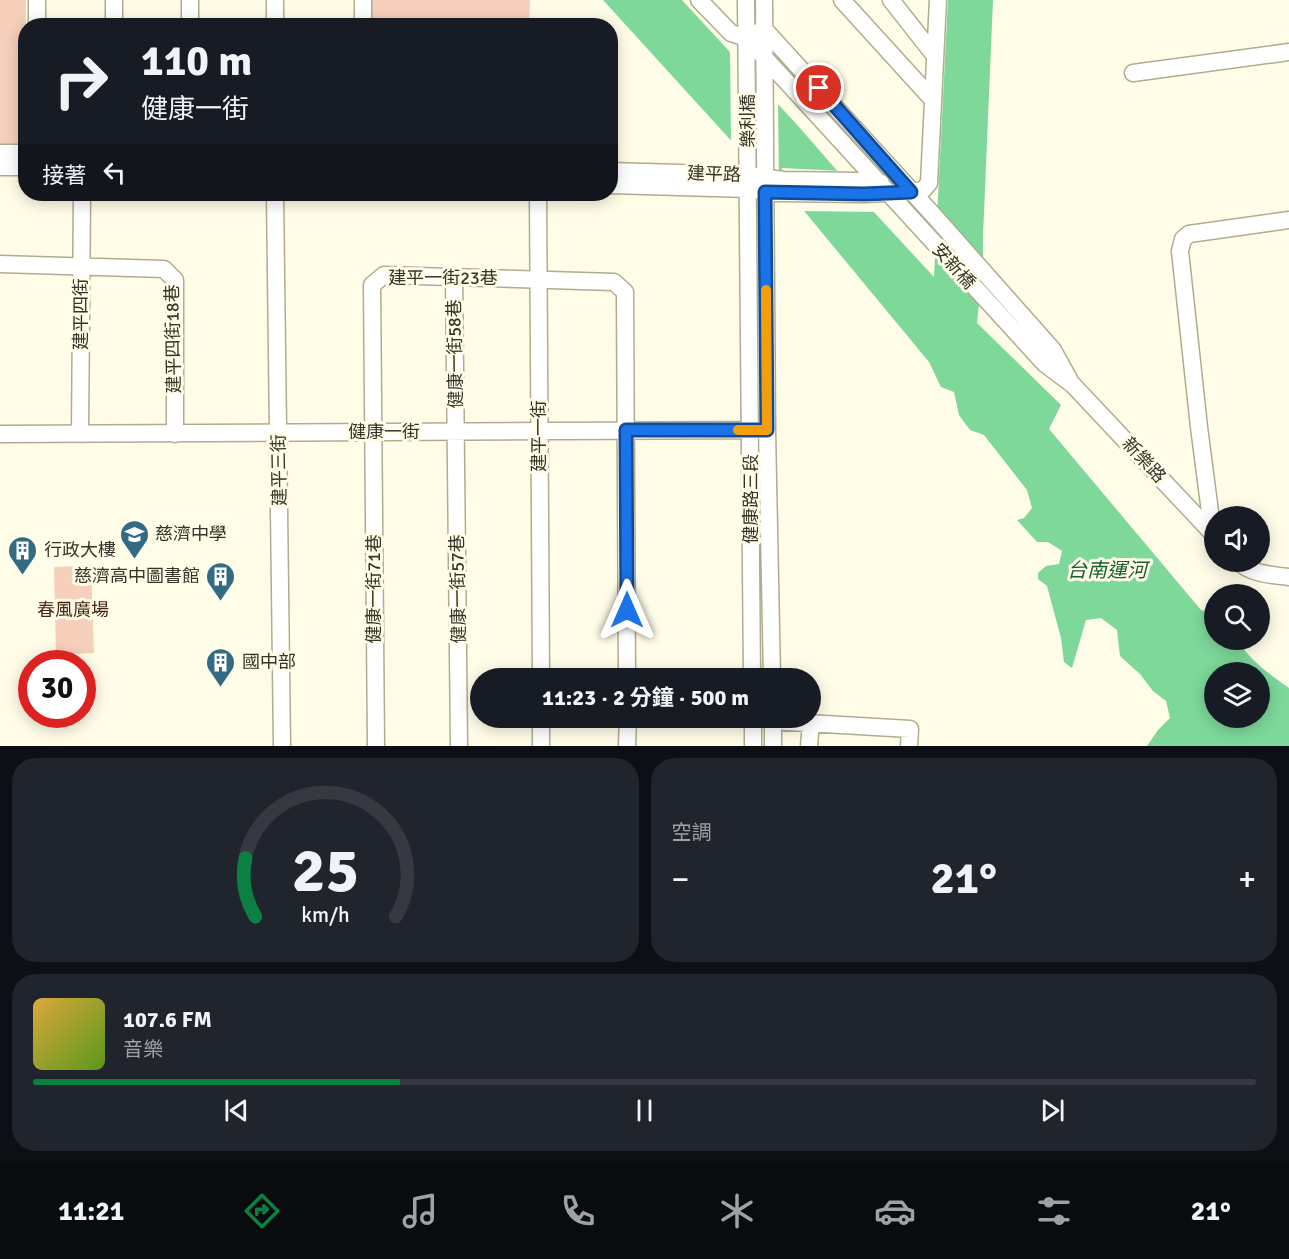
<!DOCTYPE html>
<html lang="zh-TW">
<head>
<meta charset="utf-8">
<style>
	body { margin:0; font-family:Signika,"Noto Sans TC",sans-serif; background:#20242c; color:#f1f3f6; height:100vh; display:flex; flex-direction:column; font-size:22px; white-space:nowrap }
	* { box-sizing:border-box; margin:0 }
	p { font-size:20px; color:#9ea1a6 }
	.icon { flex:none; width:33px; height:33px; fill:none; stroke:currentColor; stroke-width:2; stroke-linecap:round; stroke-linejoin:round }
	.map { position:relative; height:746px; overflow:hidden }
	.drawer { display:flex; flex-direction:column; gap:12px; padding:12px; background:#0d0f14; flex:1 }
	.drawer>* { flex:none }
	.top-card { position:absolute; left:18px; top:18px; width:600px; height:183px; border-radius:24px; box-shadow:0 3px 15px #0003; background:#171b24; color:#f1f3f6; overflow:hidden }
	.fabs { position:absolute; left:1204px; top:506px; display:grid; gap:12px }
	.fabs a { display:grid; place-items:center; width:66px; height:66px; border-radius:50%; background:#171b24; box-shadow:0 3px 15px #0003; font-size:30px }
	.speed { position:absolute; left:18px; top:650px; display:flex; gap:12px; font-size:30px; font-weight:700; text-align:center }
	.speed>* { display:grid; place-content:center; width:78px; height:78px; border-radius:50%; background:#171b24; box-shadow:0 3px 15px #0003; line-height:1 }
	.speed .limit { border:9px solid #d22; background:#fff; color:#111 }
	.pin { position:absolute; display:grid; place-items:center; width:51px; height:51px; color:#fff; margin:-26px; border:3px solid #fff; border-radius:50%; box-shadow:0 2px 6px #0007 }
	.me { position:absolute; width:66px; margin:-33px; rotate:0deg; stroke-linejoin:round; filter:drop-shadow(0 0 4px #0008) }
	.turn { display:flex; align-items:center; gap:21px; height:126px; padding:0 24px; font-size:27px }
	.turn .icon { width:78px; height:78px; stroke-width:2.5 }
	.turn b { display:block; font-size:42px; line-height:51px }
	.then { display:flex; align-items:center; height:57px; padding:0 24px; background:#0003; gap:12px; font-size:22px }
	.big { font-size:45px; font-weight:700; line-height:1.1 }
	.drawer .card { flex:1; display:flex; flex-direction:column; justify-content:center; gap:9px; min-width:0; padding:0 21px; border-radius:24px; background:#20242c }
	.drawer .dial { align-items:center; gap:0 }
	.dial svg { height:156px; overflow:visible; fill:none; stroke:#363941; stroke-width:7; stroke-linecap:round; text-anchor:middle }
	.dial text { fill:#f1f3f6; stroke:none }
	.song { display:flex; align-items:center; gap:18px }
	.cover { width:72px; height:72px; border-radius:9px; background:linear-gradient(135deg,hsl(40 70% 55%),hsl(90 70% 35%)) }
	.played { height:6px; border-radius:3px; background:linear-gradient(90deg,#0b8043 30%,#363941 30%) }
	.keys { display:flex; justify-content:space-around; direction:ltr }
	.heat { display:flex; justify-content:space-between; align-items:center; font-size:33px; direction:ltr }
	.drawer .tiles { flex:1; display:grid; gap:12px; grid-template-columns:1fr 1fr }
	.card:last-child { grid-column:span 2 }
	.trip { position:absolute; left:470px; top:668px; width:351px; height:60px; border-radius:30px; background:#171b24; box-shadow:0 3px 15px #0003; font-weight:700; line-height:60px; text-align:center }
	.menu { display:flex; height:96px; justify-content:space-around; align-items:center; background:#090b0e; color:#9ea1a6 }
	.menu .icon { width:42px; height:42px }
	.menu .current { color:#0b8043 }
	.menu b { font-size:27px; color:#f1f3f6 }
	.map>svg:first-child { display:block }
	.green { fill:#f7d0bb }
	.water { fill:#7dd89a; fill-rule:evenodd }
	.pier { fill:#fffce8 }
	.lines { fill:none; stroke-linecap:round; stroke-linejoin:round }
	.minor-casing { stroke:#b0ac8d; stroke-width:19 }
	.minor { stroke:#fff; stroke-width:16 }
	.route-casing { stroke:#114b97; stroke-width:15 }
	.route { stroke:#1a73e8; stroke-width:10 }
	.slow { stroke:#f59e0b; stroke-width:10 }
	.labels { text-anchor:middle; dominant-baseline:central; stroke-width:6; stroke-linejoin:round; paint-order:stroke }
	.street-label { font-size:18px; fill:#363428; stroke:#fffce8 }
	.poi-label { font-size:18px; fill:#363428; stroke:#fffce8; text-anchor:start }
	.park-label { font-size:18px; fill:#492611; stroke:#fffce8 }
	.water-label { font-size:20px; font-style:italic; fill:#195b34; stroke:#fffce8 }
</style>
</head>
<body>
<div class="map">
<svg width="1289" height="746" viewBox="0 0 1289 746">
	<rect width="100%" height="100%" fill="#fffce8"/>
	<path class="green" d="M0 0H26L25 156H0Z
		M370 0H530L529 25H370Z
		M91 565 94 653 56 655 54 567Z"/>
	<path class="water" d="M603 0H682L800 128 859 196 934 277 948 0H993L983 236V262L977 323 1061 405 1049 429 1201 610 1215 614V639H1237C1248 659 1270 675 1289 688V746H1147L1158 730 1170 718 1166 701 1153 691 1140 674 1120 656 1117 630 1101 618 1086 620 1072 668 1064 662 1061 638 1047 586 1038 579V573L1046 566 1059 564 1062 551 1048 542H1037L1017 520 1024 518 1032 508 1027 490 984 435 970 430 959 415 954 392 941 387 929 362 776 177 736 146ZM1215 672H1260V717H1215Z"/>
	<path class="pier" d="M730 50 778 100 779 184 774 179 731 145Z
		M782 168 841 171 878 212 800 211 782 188Z"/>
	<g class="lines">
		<defs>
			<path id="minor" d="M37 0V26
				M114 0V26
				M190 0V26
				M275 0V26
				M363 0V26
				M699 0 731 33 746 38 764 57 1045 364 1073 385 1215 536
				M746 0 752 678
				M764 0 767 430 772 678
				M842 0 933 100
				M891 0 935 56
				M760 31 764 29 936 218 1053 350 1069 379
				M1133 73 1289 52
				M0 153H26
				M0 167H26
				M610 171 748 175 783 180 860 181 881 183
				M610 185 748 189 776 193 864 194 911 192 923 190 929 183 938 0
				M275 194 282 746
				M538 194 541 678
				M0 264 164 269 175 280V434
				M454 277 459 746
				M0 434 767 430
				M80 434 82 194
				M1213 535 1199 427 1180 251 1183 239 1189 234 1289 220
				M1238 561C1250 574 1272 575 1289 577
				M541 717V746
				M753 717V746
				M773 721 910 729 909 746
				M376 746 372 285 384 275 614 282 625 292 627 678
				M627 746 628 717
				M773 746V717
				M809 746 811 723"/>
		</defs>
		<use href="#minor" class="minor-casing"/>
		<use href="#minor" class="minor"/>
	</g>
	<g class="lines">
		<defs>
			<path id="route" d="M627 610 626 430H767L765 192 864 194 911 192 819 88"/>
		</defs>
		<use href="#route" class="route-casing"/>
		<use href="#route" class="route"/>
		<path class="slow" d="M738 430H767L766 290"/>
	</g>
	<defs>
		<symbol id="school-pin" viewBox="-11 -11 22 30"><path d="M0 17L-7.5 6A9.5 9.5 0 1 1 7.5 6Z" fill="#336b85" stroke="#fffce8"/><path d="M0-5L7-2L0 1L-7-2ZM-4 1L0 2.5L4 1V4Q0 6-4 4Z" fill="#fff"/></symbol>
		<symbol id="building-pin" viewBox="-11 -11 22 30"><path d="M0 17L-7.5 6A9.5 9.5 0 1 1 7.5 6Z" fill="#336b85" stroke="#fffce8"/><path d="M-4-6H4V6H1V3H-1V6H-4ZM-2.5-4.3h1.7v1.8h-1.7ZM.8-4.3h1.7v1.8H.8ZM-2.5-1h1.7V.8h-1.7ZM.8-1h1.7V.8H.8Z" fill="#fff"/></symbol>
	</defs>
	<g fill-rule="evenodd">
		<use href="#school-pin" x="118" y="518" width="33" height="45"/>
		<use href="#building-pin" x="6" y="534" width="33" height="45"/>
		<use href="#building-pin" x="204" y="560" width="33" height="45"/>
		<use href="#building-pin" x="204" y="646" width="33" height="45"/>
	</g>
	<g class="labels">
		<g class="street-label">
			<text transform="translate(748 121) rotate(-90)">樂利橋</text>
			<text transform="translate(714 174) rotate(2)">建平路</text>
			<text transform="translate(954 266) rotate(48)">安新橋</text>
			<text x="443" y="278">建平一街23巷</text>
			<text transform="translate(81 314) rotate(-90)">建平四街</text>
			<text transform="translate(173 339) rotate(-91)">建平四街18巷</text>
			<text transform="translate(455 354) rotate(-91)">健康一街58巷</text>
			<text x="384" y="432">健康一街</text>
			<text transform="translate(539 436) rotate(-90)">建平一街</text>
			<text transform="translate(1144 460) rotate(47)">新樂路</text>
			<text transform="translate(279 470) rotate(-91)">建平三街</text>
			<text transform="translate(751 499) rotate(-90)">健康路三段</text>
			<text transform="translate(374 589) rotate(-90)">健康一街71巷</text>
			<text transform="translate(458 589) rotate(-91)">健康一街57巷</text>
		</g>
		<g class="poi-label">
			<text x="155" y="534">慈濟中學</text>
			<text x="44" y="550">行政大樓</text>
			<text x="200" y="576" text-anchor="end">慈濟高中圖書館</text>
			<text x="242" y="662">國中部</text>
		</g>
		<g class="park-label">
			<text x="73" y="610">春風廣場</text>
		</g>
		<g class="water-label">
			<text x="1107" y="570">台南運河</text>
		</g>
	</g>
</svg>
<div class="fabs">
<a><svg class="icon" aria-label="sound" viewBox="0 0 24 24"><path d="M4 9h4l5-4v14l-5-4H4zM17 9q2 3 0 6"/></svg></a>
<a><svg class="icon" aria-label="search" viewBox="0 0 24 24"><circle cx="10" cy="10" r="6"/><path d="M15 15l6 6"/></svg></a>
<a><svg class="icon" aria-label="layers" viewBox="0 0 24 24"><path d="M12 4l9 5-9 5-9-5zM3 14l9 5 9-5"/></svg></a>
</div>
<div class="speed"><div class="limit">30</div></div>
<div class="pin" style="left:819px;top:88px;background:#d93025"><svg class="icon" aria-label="arrive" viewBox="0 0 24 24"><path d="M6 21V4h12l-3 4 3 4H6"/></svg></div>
<svg class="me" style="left:627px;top:610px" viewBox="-20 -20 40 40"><path d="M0-17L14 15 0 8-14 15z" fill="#1a73e8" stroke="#fff" stroke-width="4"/></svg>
<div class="trip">11:23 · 2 分鐘 · 500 m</div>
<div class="top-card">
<div class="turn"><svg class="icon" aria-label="right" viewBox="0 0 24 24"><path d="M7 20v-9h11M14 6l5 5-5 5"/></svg><div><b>110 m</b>健康一街</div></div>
<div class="then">接著<svg class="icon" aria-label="left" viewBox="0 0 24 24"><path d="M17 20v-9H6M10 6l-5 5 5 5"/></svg></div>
</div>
</div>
<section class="drawer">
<div class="tiles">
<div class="card dial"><svg viewBox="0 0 100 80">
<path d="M14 69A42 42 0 1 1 86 69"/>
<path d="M14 69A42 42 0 0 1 9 39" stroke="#0b8043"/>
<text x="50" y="56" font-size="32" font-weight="700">25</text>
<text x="50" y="72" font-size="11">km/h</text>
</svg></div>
<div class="card"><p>空調</p>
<div class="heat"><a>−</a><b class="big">21°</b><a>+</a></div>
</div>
<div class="card">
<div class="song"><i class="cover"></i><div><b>107.6 FM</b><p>音樂</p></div></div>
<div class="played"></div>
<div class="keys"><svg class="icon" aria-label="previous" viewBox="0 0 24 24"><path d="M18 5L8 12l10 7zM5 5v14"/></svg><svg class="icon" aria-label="pause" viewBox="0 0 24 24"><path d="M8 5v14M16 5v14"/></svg><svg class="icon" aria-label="next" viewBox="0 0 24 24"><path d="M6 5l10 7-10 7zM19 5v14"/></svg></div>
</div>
</div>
</section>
<nav class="menu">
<b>11:21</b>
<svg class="icon current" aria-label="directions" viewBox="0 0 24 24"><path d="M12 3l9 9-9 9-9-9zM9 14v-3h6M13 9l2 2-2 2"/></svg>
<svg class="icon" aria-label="music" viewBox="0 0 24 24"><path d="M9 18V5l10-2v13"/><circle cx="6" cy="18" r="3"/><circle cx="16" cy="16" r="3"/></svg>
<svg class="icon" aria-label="phone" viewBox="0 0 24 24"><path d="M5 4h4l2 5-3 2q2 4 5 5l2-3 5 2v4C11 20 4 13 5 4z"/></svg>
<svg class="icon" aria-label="climate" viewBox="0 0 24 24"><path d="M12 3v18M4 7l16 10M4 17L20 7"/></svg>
<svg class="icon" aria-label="car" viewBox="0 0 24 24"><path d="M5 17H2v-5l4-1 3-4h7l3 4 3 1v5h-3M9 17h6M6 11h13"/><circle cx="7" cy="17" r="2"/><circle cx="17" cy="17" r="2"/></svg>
<svg class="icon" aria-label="filters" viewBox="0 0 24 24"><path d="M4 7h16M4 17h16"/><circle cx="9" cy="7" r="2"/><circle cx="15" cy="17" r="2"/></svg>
<b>21°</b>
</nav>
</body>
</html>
